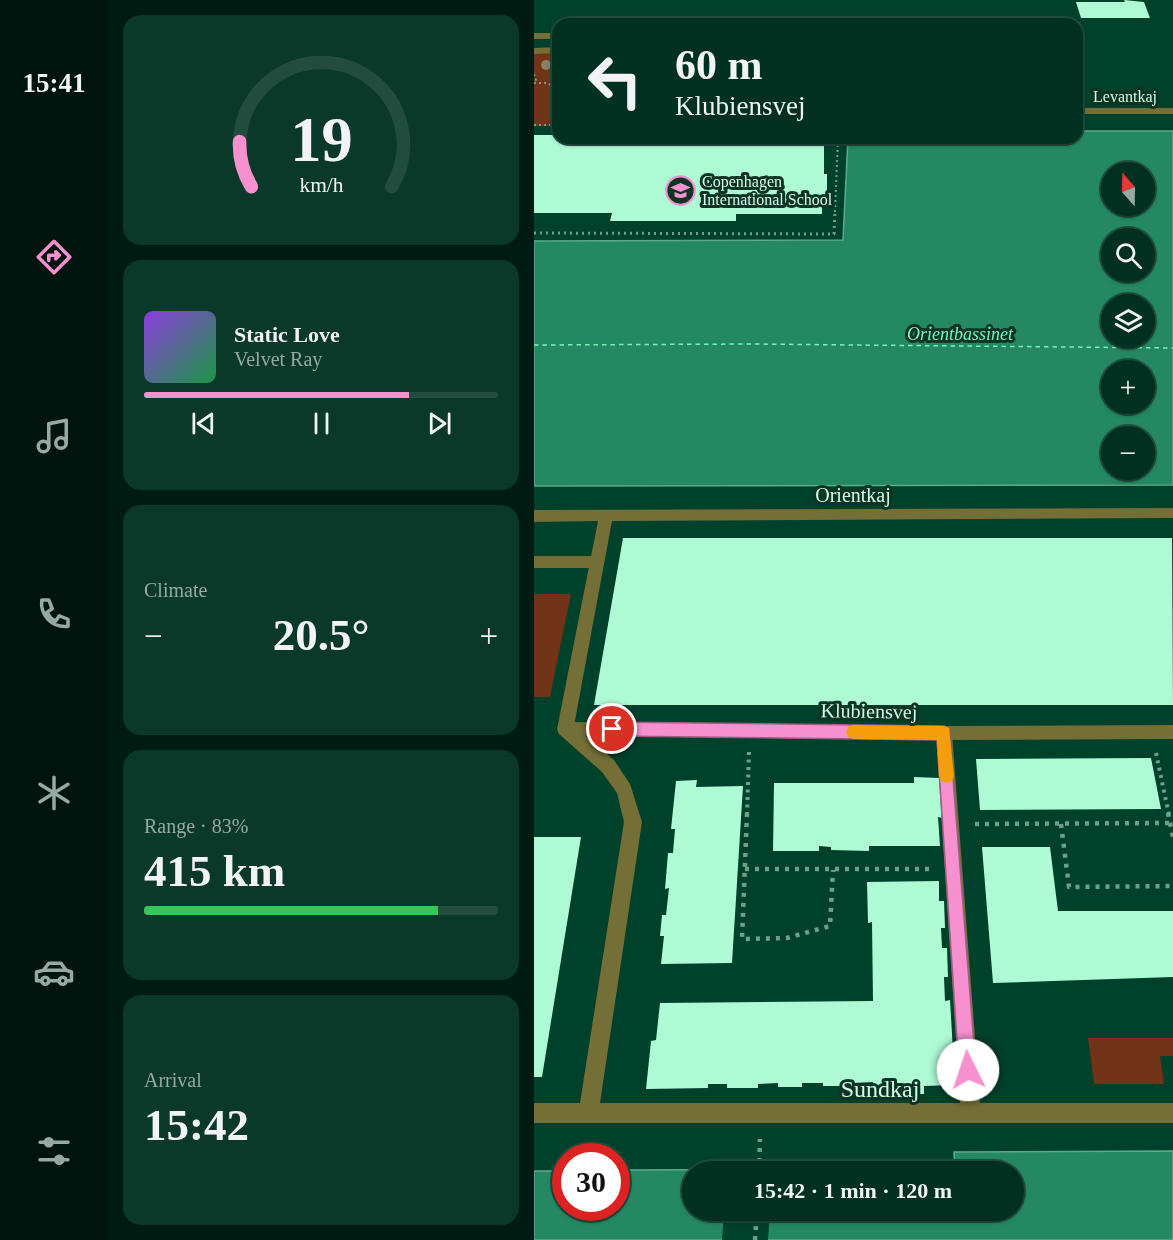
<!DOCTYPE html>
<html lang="en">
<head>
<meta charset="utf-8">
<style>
	body { margin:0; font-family:"Times New Roman",serif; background:#0a3929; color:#f1f3f6; height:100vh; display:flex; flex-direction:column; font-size:22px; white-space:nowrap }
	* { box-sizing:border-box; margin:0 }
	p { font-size:20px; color:#95a9a5 }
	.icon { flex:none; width:33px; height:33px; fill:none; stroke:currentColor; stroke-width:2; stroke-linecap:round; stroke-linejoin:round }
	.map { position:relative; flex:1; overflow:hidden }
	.drawer { display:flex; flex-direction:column; gap:15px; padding:15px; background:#001b12; width:426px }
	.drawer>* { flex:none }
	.hud { position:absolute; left:18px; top:18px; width:531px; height:126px; border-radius:18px; box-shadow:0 2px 4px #0004,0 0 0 2px #224c3e; background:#003120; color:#f1f3f6; overflow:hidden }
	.needle { width:39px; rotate:340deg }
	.fabs { position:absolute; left:567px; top:162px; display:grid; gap:12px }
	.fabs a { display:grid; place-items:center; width:54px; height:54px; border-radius:50%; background:#003120; box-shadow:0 2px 4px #0004,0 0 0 2px #224c3e; font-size:30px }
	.speed { position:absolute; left:18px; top:1143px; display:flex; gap:12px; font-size:30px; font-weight:700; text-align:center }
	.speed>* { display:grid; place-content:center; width:78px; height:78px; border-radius:50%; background:#003120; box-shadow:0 2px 4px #0004,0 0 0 2px #224c3e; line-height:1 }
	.speed .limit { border:9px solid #d22; background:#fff; color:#111 }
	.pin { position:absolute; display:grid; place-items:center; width:51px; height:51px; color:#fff; margin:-26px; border:3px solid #fff; border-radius:50%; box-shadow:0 2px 6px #0007 }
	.me { position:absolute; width:66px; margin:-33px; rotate:356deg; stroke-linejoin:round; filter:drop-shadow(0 0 4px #0008) }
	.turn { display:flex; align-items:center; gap:21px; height:126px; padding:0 24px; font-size:27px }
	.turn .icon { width:78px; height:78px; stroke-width:2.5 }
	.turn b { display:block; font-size:42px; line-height:51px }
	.big { font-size:45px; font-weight:700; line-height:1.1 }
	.drawer .widget { flex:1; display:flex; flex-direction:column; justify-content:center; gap:9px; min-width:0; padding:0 21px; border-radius:18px; background:#0a3929 }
	.drawer .dial { align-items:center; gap:0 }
	.dial svg { height:156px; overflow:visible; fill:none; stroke:#224c3e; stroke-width:7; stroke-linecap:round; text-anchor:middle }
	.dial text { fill:#f1f3f6; stroke:none }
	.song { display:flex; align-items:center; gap:18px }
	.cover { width:72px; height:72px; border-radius:9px; background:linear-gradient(135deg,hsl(270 70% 55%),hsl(140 70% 35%)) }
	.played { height:6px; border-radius:3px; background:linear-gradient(90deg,#f690cf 75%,#224c3e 75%) }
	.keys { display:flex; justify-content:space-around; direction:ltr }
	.heat { display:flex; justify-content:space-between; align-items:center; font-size:33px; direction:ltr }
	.charge { height:9px; border-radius:4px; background:linear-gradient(90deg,#34c759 83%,#224c3e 0) }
	.trip { position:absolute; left:148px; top:1161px; width:342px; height:60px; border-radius:30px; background:#003120; box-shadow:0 2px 4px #0004,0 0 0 2px #224c3e; font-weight:700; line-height:60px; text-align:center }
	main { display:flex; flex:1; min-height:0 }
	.menu { display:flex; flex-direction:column; width:108px; justify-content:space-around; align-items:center; background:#00140d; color:#95a9a5 }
	.menu .icon { width:42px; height:42px }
	.menu .selected { color:#f690cf }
	.menu b { font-size:27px; color:#f1f3f6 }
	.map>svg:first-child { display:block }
	.green { fill:#713418 }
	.water { fill:#248963; stroke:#59ab8b; stroke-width:1.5; fill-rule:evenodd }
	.pier { fill:#00412b }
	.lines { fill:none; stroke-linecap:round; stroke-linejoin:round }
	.ferry { stroke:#74f4bd; stroke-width:1.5; stroke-dasharray:4.5 4; stroke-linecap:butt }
	.building { fill:#aefad5 }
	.path-far3 { stroke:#6da08b; stroke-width:2; stroke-dasharray:2 3; stroke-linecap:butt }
	.path-far2 { stroke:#6da08b; stroke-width:3; stroke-dasharray:2 4; stroke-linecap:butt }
	.path-far1 { stroke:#6da08b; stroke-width:4; stroke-dasharray:3 4.5; stroke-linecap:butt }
	.path { stroke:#6da08b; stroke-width:4.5; stroke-dasharray:4 6; stroke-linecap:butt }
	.lane { fill:#746e37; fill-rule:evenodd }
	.street { fill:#746e37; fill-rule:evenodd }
	.tree { fill:#878168 }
	.route { fill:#f690cf; stroke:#a05e87; stroke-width:1.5 }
	.slow { fill:#f59e0b }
	.labels { text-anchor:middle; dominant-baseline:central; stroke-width:6; stroke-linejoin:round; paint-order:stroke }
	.far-street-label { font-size:16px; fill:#d6fbe8; stroke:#0b3424 }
	.far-poi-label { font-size:16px; fill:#d6fbe8; stroke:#0b3424; text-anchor:start }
	.far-water-label { font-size:18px; font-style:italic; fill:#74f4bd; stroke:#0b3424 }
	.street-label { font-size:20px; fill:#d6fbe8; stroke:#0b3424 }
	.near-street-label { font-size:24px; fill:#d6fbe8; stroke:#0b3424 }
</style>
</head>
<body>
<main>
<nav class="menu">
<b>15:41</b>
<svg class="icon selected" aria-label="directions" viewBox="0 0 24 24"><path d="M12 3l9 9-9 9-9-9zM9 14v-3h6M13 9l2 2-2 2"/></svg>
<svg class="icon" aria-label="music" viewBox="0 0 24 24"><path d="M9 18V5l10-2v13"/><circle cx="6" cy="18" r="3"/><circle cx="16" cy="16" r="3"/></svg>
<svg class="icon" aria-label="phone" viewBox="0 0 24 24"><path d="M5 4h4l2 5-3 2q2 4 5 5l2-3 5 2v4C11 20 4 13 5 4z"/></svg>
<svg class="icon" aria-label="climate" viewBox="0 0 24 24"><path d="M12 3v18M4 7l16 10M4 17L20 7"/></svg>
<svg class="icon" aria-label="car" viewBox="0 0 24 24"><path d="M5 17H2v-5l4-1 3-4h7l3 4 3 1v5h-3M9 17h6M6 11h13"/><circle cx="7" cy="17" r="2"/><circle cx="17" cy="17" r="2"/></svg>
<svg class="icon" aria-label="filters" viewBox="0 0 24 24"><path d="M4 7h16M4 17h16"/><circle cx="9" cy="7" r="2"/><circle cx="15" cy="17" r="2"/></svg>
</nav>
<section class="drawer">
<div class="widget dial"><svg viewBox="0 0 100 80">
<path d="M14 69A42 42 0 1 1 86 69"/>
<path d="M14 69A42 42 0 0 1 8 46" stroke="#f690cf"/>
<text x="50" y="56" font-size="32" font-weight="700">19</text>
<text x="50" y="72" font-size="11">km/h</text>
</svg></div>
<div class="widget">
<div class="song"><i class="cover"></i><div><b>Static Love</b><p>Velvet Ray</p></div></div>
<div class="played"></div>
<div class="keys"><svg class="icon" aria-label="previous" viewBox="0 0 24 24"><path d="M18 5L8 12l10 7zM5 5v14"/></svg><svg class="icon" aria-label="pause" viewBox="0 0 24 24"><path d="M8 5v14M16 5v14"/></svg><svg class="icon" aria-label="next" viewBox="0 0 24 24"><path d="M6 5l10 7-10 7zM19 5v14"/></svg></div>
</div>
<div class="widget"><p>Climate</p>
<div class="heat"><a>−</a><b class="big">20.5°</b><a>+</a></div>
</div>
<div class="widget"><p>Range · 83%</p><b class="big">415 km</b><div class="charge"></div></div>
<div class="widget"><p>Arrival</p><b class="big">15:42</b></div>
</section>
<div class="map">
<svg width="639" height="1240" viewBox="0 0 639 1240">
	<rect width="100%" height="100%" fill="#00412b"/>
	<path class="green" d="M0 53H24V126H0Z
		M0 594H37L16 697H0Z
		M554 1038H639V1056H626L630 1084H560Z"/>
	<path class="water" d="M543 131H639V485L0 486V241L309 240 314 138H543ZM578 172H610V206H578ZM578 238H610V272H578ZM578 304H610V338H578ZM578 370H610V404H578ZM578 436H610V470H578Z
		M639 1151V1240H0V1171H31L32 1208H82L83 1170 382 1169 400 1171 159 1172V1210H480V1172L421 1171 420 1152Z"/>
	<path class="pier" d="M190 1211H236L234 1240H188Z"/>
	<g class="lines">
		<path class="ferry" d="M0 345 217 344 639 348"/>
	</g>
	<path class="building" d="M590 0 610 2 616 18H547L542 2H591Z
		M0 135H24V138H290V174H293V205H288V214H202V221H76L78 213H0Z
		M89 538H638L639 705H60Z
		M617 758 627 809 446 810 442 759Z
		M380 777 406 778 408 818 404 817 406 846H335V851L297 850V847L285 846V851H239L240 783H380Z
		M163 780 162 787 209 786 198 963 127 964 130 936H126L128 915H132L135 888 131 889 134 853H139L141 829H137L142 781Z
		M0 837H47L8 1077H0Z
		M448 847H516L524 911H639V977L459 983Z
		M405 881V901H410L411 928H407L408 948H413L414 977H410L411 1001 416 1000 421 1085 390 1086V1094H363V1086H339V1082L319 1083V1086H289V1083H268V1087H244V1083L224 1084V1088H193V1084H174V1088L112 1089 117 1041 122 1040 126 1003 339 1001 338 922 334 923 333 882Z"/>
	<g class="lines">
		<path class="path-far3" d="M0 74 3 83
			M0 83H12L24 88
			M0 125H24
			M301 212 304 138"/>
		<path class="path-far2" d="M0 233 300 234 301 210"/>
		<path class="path-far1" d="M622 753 635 815
			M213 815 215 752"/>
		<path class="path" d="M213 813 208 939 253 938 296 926 299 870
			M634 813 639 837
			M441 824 636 823
			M527 824 535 887 639 886
			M211 869H396
			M225 1172 226 1139
			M221 1240 223 1210"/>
		<path class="lane" d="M0 33H24V39H0Z
			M24 47V53L0 54V48Z
			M543 108H639V114H543Z
			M0 556H63L68 558 70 562 68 566 63 568H0Z
			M31 722 410 726 639 725V739L410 740 31 736 25 734 23 729 25 724Z"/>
		<path class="street" d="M639 508V518L78 521 40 726 80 760 96 784 108 822 66 1103H426L402 733 404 728 410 726 416 728 418 733 446 1103H639V1123H0V1103H46L90 822 83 793 68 772 25 734 23 729 64 521 0 522V510Z"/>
	</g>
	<circle class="tree" cx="12" cy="65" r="5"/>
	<path class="route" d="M78 722 410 726 415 728 442 1070 440 1076 434 1079 427 1076 425 1070 403 740 78 736 72 734 70 729 72 724Z"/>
	<path class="slow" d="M319 725 410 726 415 728 420 776 418 781 413 783 407 781 405 776 403 740 319 739 314 737 312 732 314 727Z"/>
	<defs>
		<symbol id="school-ring" viewBox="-11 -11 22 22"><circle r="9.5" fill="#0b3424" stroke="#f690cf" stroke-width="1.5"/><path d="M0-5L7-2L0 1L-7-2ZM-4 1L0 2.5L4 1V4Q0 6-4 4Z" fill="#f690cf"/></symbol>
	</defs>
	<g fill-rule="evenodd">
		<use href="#school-ring" x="130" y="174" width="33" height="33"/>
	</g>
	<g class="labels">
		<g class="far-street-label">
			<text x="591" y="96">Levantkaj</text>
		</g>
		<g class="far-poi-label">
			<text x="168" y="181">Copenhagen<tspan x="168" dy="18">International School</tspan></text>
		</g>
		<g class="far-water-label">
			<text x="426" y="334">Orientbassinet</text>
		</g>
		<g class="street-label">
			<text x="319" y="495">Orientkaj</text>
			<text transform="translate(335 711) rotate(1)">Klubiensvej</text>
		</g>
		<g class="near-street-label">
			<text x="346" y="1089">Sundkaj</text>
		</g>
	</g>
</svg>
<div class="fabs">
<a><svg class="needle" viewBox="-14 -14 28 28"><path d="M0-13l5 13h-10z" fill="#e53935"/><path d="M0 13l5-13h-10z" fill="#95a9a5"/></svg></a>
<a><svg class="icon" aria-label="search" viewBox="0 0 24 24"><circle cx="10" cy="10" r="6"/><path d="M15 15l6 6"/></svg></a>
<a><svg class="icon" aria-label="layers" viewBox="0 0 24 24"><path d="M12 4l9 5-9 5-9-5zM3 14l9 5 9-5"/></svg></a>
<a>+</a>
<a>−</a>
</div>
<div class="speed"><div class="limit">30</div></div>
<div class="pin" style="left:78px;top:729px;background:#d93025"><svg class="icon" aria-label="arrive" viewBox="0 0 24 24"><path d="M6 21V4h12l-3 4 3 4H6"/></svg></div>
<svg class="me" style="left:434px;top:1070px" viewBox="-20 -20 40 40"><circle r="19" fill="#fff"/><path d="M0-13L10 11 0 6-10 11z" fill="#f690cf"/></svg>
<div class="trip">15:42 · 1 min · 120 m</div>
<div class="hud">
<div class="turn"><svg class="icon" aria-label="left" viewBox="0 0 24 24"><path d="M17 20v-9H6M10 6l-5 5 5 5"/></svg><div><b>60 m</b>Klubiensvej</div></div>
</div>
</div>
</main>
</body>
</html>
